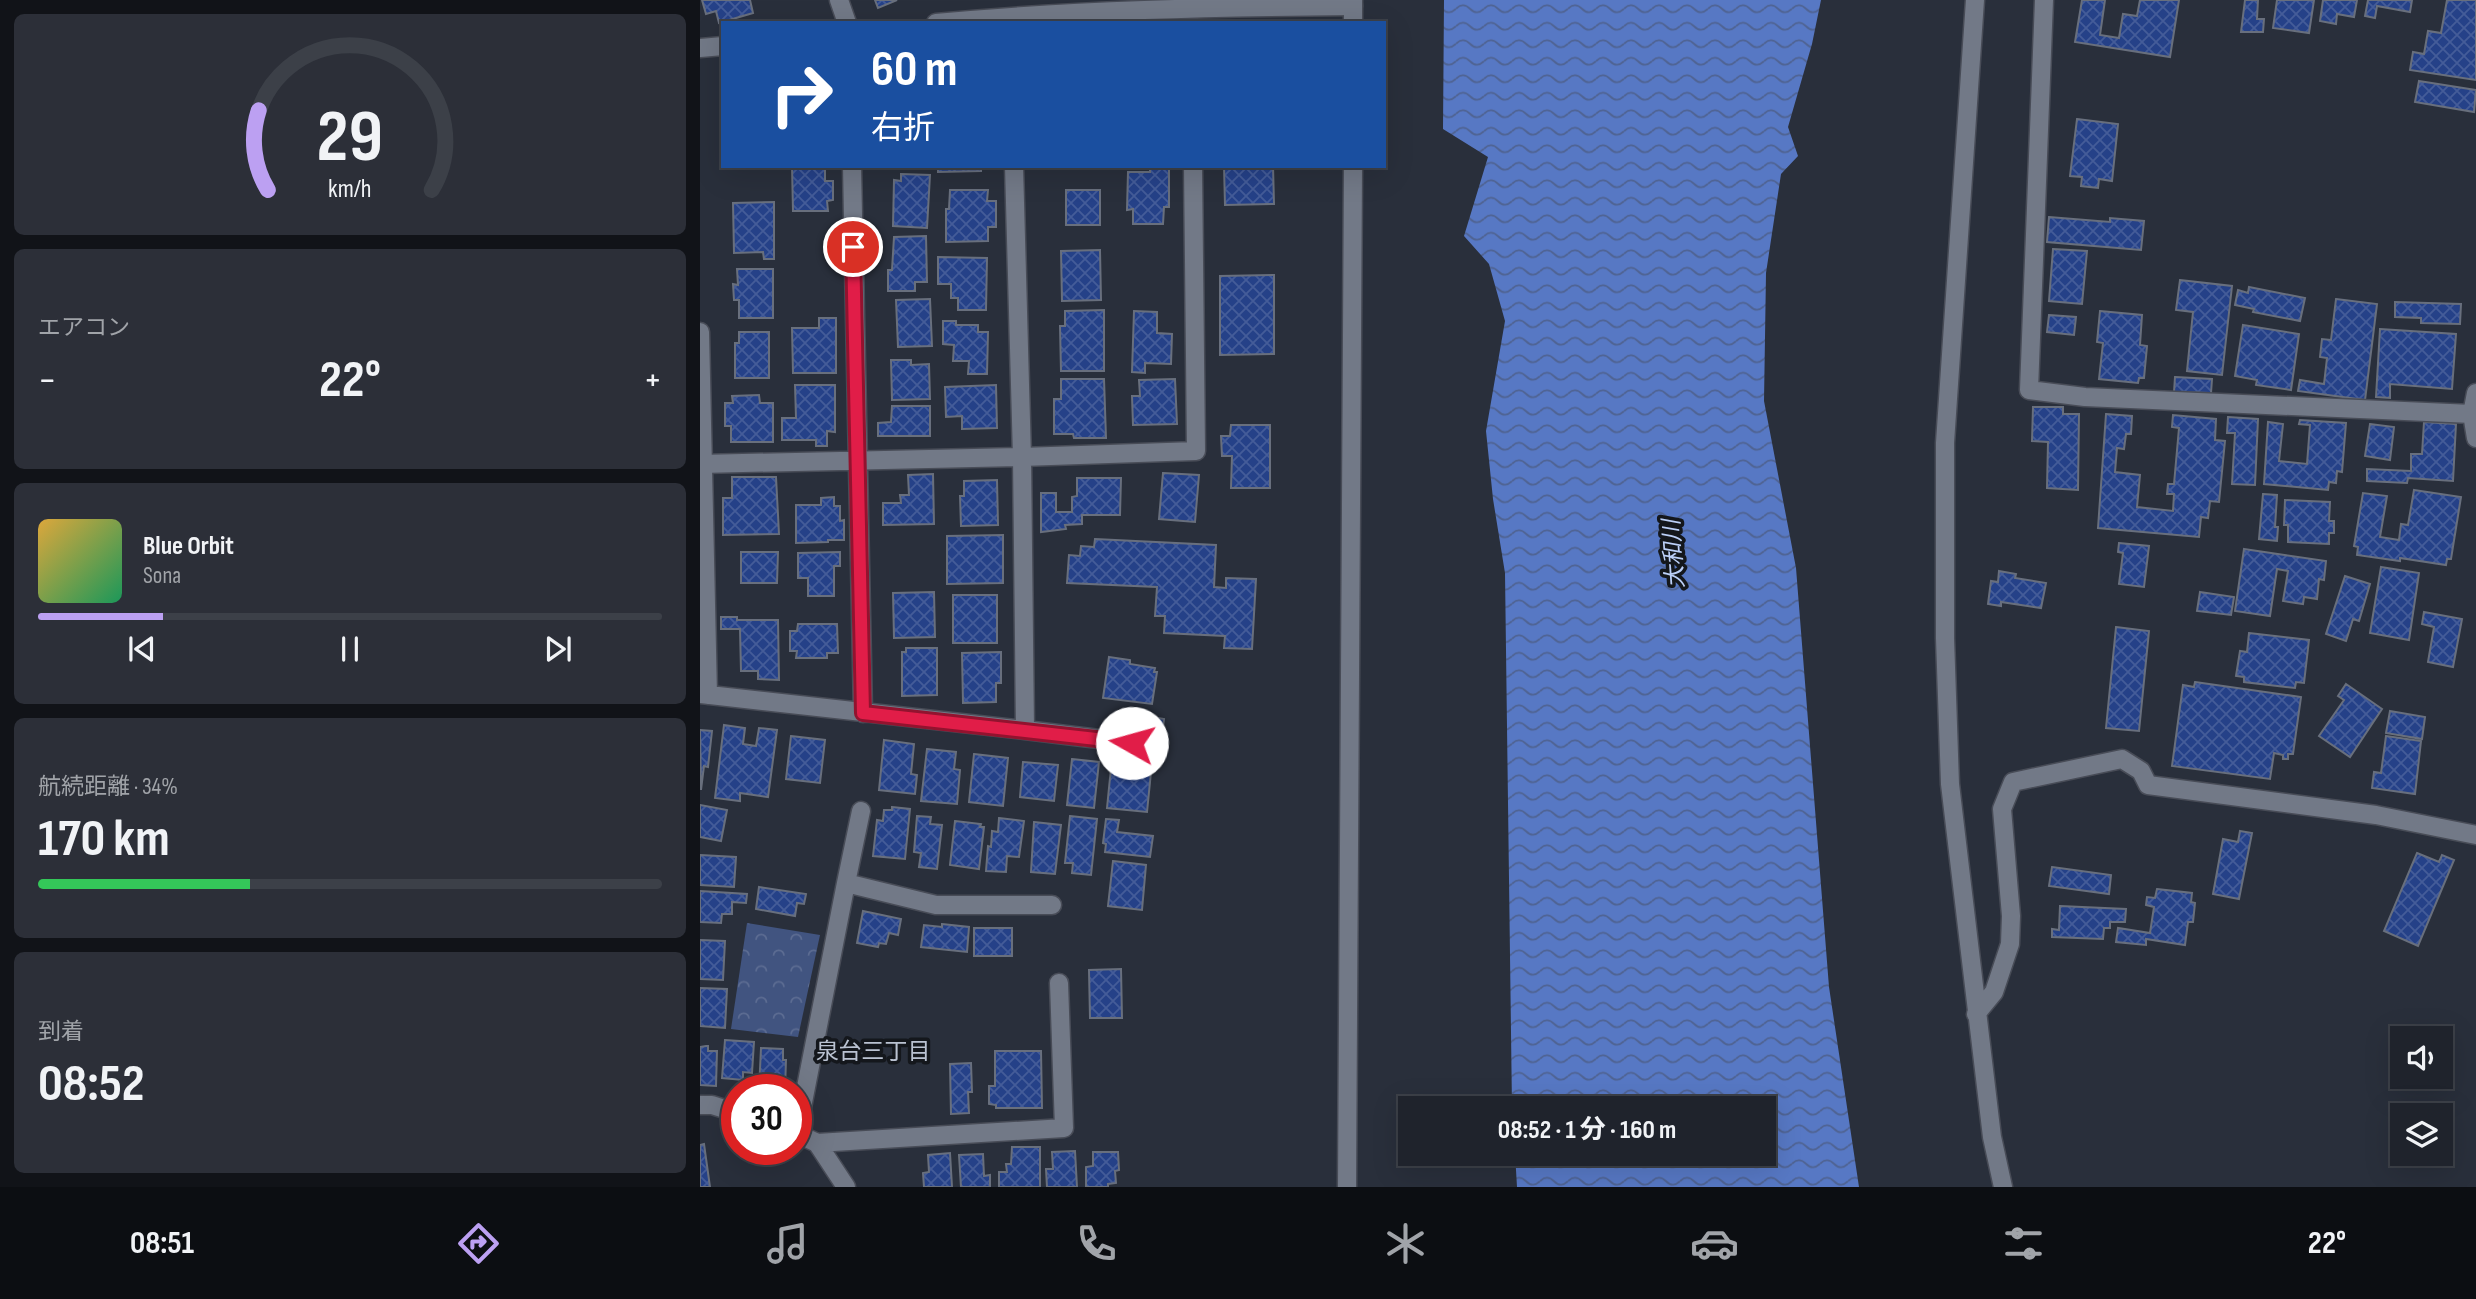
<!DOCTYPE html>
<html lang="ja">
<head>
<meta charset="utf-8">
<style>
	body { margin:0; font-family:"Sofia Sans Condensed","Noto Sans JP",sans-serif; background:#2c2f38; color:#f1f3f6; height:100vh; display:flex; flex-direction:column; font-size:26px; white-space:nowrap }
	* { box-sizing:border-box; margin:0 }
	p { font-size:23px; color:#a1a4a9 }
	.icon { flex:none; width:38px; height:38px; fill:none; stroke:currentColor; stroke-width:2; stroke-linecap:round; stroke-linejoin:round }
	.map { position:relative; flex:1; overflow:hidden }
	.side { display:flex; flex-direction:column; gap:14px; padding:14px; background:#111318; width:700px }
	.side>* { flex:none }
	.guide { position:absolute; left:21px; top:21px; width:665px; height:147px; border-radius:0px; box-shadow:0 7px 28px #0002,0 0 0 2px #3c4048; background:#1a4fa0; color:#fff; overflow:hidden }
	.buttons { position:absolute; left:1690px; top:1026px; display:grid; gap:14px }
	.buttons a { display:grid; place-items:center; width:63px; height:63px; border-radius:0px; background:#1f232c; box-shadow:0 7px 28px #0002,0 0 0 2px #3c4048; font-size:35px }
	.speed { position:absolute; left:21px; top:1074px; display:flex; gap:14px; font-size:35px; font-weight:700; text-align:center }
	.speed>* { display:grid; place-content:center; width:91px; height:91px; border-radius:50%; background:#1f232c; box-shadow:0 7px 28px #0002,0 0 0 2px #3c4048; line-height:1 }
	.speed .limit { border:10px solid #d22; background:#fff; color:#111 }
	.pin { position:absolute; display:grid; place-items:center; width:60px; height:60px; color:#fff; margin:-30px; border:4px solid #fff; border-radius:50%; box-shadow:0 2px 7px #0007 }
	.me { position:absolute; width:77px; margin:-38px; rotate:277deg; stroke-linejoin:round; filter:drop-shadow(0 0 5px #0008) }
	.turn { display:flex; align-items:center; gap:24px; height:147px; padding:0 35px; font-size:32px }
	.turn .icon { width:91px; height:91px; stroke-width:2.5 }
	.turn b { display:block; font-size:49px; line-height:60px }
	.big { font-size:52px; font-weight:700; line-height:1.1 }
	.side .widget { flex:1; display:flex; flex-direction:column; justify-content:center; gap:10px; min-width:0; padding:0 24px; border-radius:10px; background:#2c2f38 }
	.side .dial { align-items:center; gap:0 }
	.dial svg { height:182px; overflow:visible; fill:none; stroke:#3c4048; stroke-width:7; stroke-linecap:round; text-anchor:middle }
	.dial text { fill:#f1f3f6; stroke:none }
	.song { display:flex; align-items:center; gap:21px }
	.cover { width:84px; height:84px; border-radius:10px; background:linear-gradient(135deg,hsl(40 70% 55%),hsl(150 70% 35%)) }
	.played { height:7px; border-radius:4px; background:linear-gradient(90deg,#bca0f2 20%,#3c4048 20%) }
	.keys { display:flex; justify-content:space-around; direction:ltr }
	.heat { display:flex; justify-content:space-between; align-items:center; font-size:38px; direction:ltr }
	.charge { height:10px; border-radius:5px; background:linear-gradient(90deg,#34c759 34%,#3c4048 0) }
	.trip { position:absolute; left:698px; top:1096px; width:378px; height:70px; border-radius:0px; background:#1f232c; box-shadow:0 7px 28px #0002,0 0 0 2px #3c4048; font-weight:700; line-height:70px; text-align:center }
	.dock { display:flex; height:112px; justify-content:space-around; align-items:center; background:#0c0e12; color:#a1a4a9 }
	.dock .icon { width:49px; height:49px }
	.dock .on { color:#bca0f2 }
	.dock b { font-size:32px; color:#f1f3f6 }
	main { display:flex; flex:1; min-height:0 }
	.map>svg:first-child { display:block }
	.forest { fill:url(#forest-crowns) }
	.water { fill:url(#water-waves) }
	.building { fill:url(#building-cross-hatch); stroke:#686f7d; stroke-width:2 }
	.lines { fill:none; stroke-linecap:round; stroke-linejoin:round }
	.minor-casing { stroke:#484c57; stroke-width:21 }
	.tertiary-casing { stroke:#484c57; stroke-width:21 }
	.minor { stroke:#727987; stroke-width:18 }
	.tertiary { stroke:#727987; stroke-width:18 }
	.route-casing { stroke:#92132f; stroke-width:18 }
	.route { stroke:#e11d48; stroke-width:12 }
	.labels { text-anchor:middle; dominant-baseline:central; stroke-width:7; stroke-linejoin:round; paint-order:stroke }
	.water-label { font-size:23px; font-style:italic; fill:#bcd0f8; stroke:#14171c }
	.neighbourhood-label { font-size:23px; fill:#bac2d1; stroke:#14171c }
</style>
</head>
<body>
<main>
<section class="side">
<div class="widget dial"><svg viewBox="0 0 100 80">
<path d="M14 69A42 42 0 1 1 86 69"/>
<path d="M14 69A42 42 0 0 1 10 34" stroke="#bca0f2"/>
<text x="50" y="56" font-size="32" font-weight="700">29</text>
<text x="50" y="72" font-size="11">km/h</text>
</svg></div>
<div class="widget"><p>エアコン</p>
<div class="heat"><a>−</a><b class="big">22°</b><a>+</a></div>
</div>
<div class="widget">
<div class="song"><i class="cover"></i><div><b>Blue Orbit</b><p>Sona</p></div></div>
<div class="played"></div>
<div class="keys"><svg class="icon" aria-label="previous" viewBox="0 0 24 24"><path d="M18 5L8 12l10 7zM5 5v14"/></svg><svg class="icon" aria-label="pause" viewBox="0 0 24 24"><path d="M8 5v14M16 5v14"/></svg><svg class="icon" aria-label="next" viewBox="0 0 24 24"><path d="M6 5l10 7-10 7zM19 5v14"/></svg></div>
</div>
<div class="widget"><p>航続距離 · 34%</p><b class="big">170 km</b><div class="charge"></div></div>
<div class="widget"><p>到着</p><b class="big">08:52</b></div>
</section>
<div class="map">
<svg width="1776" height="1187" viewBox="0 0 1776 1187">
	<defs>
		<pattern id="forest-crowns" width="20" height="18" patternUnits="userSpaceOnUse" patternTransform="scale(1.75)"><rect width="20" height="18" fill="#415480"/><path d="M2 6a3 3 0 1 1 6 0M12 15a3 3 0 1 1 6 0" fill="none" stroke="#5c6c92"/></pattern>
		<pattern id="water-waves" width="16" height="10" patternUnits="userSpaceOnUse" patternTransform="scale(1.75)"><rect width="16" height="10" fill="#5778c4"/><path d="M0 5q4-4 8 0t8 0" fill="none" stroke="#4f6392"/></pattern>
		<pattern id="building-cross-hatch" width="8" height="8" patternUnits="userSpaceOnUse" patternTransform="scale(1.75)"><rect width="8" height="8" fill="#254188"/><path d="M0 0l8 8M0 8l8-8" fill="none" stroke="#445c99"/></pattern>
	</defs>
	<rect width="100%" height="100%" fill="#292f3b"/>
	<path class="forest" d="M47 923 120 935 98 1037 31 1029Z"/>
	<path class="water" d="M744 0H1121L1112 44 1088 127 1098 156 1081 174 1066 273 1064 401 1096 568 1129 987 1159 1187H817L815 1153H1064V1108H812L805 573 793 499 786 431 805 321 789 264 764 236 788 157 743 129Z"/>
	<path class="building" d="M2 0H50L53 13 19 23 16 11 6 14Z
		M175 0H197L178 8Z
		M1382 0H1405L1400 35 1419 38 1423 14 1437 16 1440 0H1479L1470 57 1375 42Z
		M1545 0H1558L1557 19H1564L1563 32H1541Z
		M1577 0H1614L1609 33 1573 28Z
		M1623 0H1657L1654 17 1637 14 1636 24 1620 21Z
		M1668 0H1712L1710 12 1677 6 1675 18 1665 16Z
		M1747 0H1776V80L1710 70 1713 52 1724 54 1728 31 1741 33Z
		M1719 81 1776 90 1774 112 1715 102Z
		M1377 119 1418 124 1412 181 1399 179 1398 188 1381 186 1382 177 1370 176Z
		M92 166H125V181H133V200L127 201 128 211H93Z
		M238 166H281V171L238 172Z
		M450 166H469V207H464L463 224H433V209L427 210 428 172H450Z
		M524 166H573L574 204 525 205Z
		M201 174 230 175 227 228 193 226 194 180 201 181Z
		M250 190H288L287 201H296V227H288V241L246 242V209H249Z
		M366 190H400V225H366Z
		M74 202V259H64L63 252 34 253 33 203Z
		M1349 217 1410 222V218L1444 221 1441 250 1347 242Z
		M226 236 227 282H215V291H188V270H192L194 237Z
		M1353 249 1387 251 1382 304 1349 301Z
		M400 250 401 300 362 301 361 251Z
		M238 257 287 258 286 310H258V298H251V284H238Z
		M37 269H73V318H39V300H34L33 284 38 285Z
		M574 275V354L520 355V276Z
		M1480 280 1532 286 1522 375 1487 371 1493 312 1476 310Z
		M1549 287 1605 298 1600 321 1553 312 1554 309 1535 305 1538 290 1548 293Z
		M230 299 232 346 198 347 196 300Z
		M1636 299 1677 304 1665 400 1598 391 1600 380 1624 384 1627 358 1620 357 1622 339 1631 340Z
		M1695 302 1761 304 1760 324 1721 323V318L1695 317Z
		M404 310V371H361L360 326H365V311Z
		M434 311 457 312V333L472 334 471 364 445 363V373L432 372Z
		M1400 311 1442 315 1440 345 1447 346 1444 378H1439L1438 383 1399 379 1403 343 1397 342Z
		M1349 315 1376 317 1374 335 1347 332Z
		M119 318H136V373H93L92 328H119Z
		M243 321H256V325H278V332H288L287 374H268L269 361H253L254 345 243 344Z
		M1543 325 1599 334 1591 390 1556 385 1557 380 1535 376Z
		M1680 329 1756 334 1752 389 1690 384V398L1676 397Z
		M39 332H69V378H35V343H39Z
		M191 360H211V365L229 364 230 399 192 400Z
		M1475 377 1512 379 1511 393 1474 392Z
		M361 379H404L406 438H374L373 434H354V399H361Z
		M475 379 477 424 433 425 432 396H440L439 380Z
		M95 385H135V432L127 431V446H116V440H82V418H96Z
		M296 385 297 428 262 429V416L246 417 245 387Z
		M59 395 60 403H73V442H31V426H25V403H33L32 396Z
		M192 406H230V436H178V423L191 422Z
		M1333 407H1363V414H1379L1378 490 1347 488 1348 442 1332 441Z
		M1406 414 1432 416 1431 434H1426L1424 449 1417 448 1415 472 1440 475 1437 507 1473 511 1474 494H1467L1468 484H1474L1479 428 1472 427 1473 415 1516 419 1515 440 1525 441 1519 502 1510 501 1508 518 1501 517 1499 537 1398 528Z
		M1528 417 1558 419 1555 485 1532 484 1535 433H1527Z
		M1600 420 1646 423 1642 472 1637 471 1636 483 1629 482 1628 490 1564 484 1568 422 1583 424 1579 461 1607 464 1610 425 1599 424Z
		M1724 422 1756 424 1753 481 1708 478 1707 483 1667 481V469L1711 471V454H1722Z
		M1670 424 1694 427 1690 460 1665 456Z
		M531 425H570V488H531L532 456H522L521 436H530Z
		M463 473 499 475 495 522 459 519Z
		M233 474 234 524 183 525V503H201L200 495H209L208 475Z
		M32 477H76L79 534 23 535V498H32Z
		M377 478H421L420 515H382V524L365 525 366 529 341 532V493H356V512H372V497L377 496Z
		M297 480 298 525 261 526 260 496H264V481Z
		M1714 490 1761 497 1751 559H1747L1746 565 1700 558V561L1657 555 1658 547 1654 546 1663 493 1687 496 1680 537 1699 540 1701 524 1708 525Z
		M1563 494 1577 495 1575 527H1578L1577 541 1559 539Z
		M134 497V506H140V521L144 520V540H128V542L96 543V505H121V498Z
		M1585 500 1630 502 1629 521H1634V533H1629V544L1588 542V525H1584Z
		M303 535V583L247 584V536Z
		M395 539 516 545 514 587 526 588V578L556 579 552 649 524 648 525 636 464 633 465 616H455L457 587 367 583 369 555 380 556 381 546 394 547Z
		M1419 543 1449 546 1444 587 1419 584 1423 553 1418 552Z
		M1544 549 1626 561 1624 580 1619 579 1617 599 1604 597 1603 604 1583 601 1588 571 1577 569 1570 616 1535 611Z
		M41 552H78L77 583H41Z
		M140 552V566H134V596H108V578H98V553Z
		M1681 567 1719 573 1709 640 1670 633Z
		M1299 571 1316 574 1315 578 1346 583 1341 608 1301 602V606L1288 604 1291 581 1298 582Z
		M1645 576 1670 584 1659 621 1653 619 1646 641 1626 634Z
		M234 592 235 637 194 638 193 593Z
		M1500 592 1534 597 1531 615 1497 611Z
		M253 595H297V643H253Z
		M1724 612 1762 619 1753 667 1728 662 1734 627 1722 624Z
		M21 617H37V620H78L79 680 58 679V671H41L40 629H21Z
		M98 624H137L138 653H127V658H96L97 651H90V631H97Z
		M1416 627 1449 631 1439 731 1406 728Z
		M1549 633 1609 640 1604 683 1596 682 1595 688 1544 682V677L1536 676 1540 651 1547 652Z
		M206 648H237V695L202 696V652H206Z
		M301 652V683H296V702L263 703 262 653Z
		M409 657 430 660V664L455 668 454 672H457L452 704 403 698Z
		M1495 682 1601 697 1593 754H1588V759H1583V755L1574 753 1570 779 1472 766 1483 685 1494 687Z
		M1646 684 1682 709 1650 757 1619 736 1644 700 1638 696Z
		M1690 711 1725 717 1722 739 1686 733Z
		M426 712 464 719 462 736 452 735 453 731 423 729Z
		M24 725 45 728 43 744 56 746 59 728 77 730 68 797 40 793V801L15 798Z
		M0 730 12 731 8 767 4 766 1 790Z
		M91 736 125 740 120 783 86 779Z
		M1686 736 1721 741 1715 794 1672 788 1674 772 1681 773Z
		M184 740 214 744 211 774 217 775 215 794 179 790Z
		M227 749 256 752 254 769 260 770 257 804 221 801Z
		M274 754 308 758 303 806 269 802Z
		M372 759 399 762 394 808 367 805Z
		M323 762 358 765 354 801 320 797Z
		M428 762 449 764 448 771 451 772 447 812 407 808 411 768 427 769Z
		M0 805 27 810 21 841 0 837Z
		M192 807 210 809 205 859 173 856 177 820 183 821 184 810H192Z
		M217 816 231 817 230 824 242 825 237 869 219 867 221 853 214 852Z
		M370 816 397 819 391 875 372 873 373 863H365Z
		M299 818 324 821 319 857 307 856 306 872 286 871 288 846 291 847 292 831 298 832Z
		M406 819 419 820 417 832 453 836 450 857 405 852 406 844 403 843Z
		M255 821 281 824 280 827H284L279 869 250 865Z
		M334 822 361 825 355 874 331 872Z
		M1540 831 1552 833 1539 899 1513 894 1523 839 1538 842Z
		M1717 853 1739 862 1742 855 1754 860 1718 946 1684 931Z
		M0 855 36 857 34 887 0 885Z
		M413 861 446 865 442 910 408 906Z
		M1352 867 1411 875 1409 894 1349 886Z
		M59 887 106 894 104 904 97 903 95 916 56 909Z
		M1457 889 1492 893 1491 902 1495 903 1493 922H1488L1485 945 1446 939V945L1416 942 1418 928 1450 933 1454 907 1446 905 1447 897 1455 898Z
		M0 891 47 894 46 903 32 902V914H22L21 923 0 922Z
		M1360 906 1426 909 1425 922H1410V928H1404L1403 939 1352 937V929L1359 930Z
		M163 911 201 919 198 935 189 933 186 944 179 943 178 947 157 943Z
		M242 924 269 927 267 952 221 947 224 925 242 927Z
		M274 928H312V956H274Z
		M0 940 25 941 23 980 0 979Z
		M421 969 422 1018H390L389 970Z
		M0 988 27 989 25 1028 0 1026Z
		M25 1040 54 1042 52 1073 43 1072V1080L22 1078Z
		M6 1046H8V1051H17L16 1086 0 1085V1047Z
		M61 1048 83 1049V1060H86L85 1090H59Z
		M295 1051H341L342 1108H296V1105L289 1104V1086H295Z
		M271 1063 272 1092H268L269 1113 251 1114 250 1064Z
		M4 1144 10 1187H0V1145Z
		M312 1147H340V1187H299V1172H307L306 1164H311Z
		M375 1151 377 1187H347L346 1169H353L352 1152Z
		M393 1152H418L419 1170 415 1171 416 1183 408 1184V1187H386V1167L393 1166Z
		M250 1153 252 1187H224L223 1173 229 1172 228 1155Z
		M283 1154 284 1176 290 1175V1187H261L259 1155Z"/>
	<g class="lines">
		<defs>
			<path id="minor" d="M139 0 147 23
				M1275 0 1245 443V638L1250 784 1292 1137 1303 1187
				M1344 0 1329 390 1385 397 1772 414
				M236 23C374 10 514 7 653 6
				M0 48 23 46
				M152 166 163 713
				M0 332 8 695
				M1776 393 1772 414 1776 438
				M0 464 322 457 496 451 493 166
				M0 694 325 730 322 457 314 166
				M325 730 432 743
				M146 883 161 811
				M1276 1014 1294 992 1310 944 1311 916 1302 809 1313 782 1422 759 1441 771 1448 785 1676 815 1776 835
				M0 1105H12L37 1113
				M96 1133 117 1143 364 1128 359 983
				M97 1133 146 883 236 905H352
				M117 1143 146 1187"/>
			<path id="tertiary" d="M653 0V23
				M647 1187 653 166"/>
		</defs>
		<use href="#minor" class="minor-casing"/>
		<use href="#tertiary" class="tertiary-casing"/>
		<use href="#minor" class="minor"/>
		<use href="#tertiary" class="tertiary"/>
	</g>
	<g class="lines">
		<defs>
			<path id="route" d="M153 247 163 713 432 743"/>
		</defs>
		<use href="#route" class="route-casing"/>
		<use href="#route" class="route"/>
	</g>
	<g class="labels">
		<g class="water-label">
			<text transform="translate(974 554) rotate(-94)">大和川</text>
		</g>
		<g class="neighbourhood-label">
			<text x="173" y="1052">泉台三丁目</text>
		</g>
	</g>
</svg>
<div class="buttons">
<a><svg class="icon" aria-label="sound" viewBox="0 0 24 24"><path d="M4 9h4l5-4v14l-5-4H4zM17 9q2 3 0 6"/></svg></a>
<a><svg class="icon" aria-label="layers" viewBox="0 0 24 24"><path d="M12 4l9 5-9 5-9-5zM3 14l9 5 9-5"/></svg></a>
</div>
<div class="speed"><div class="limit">30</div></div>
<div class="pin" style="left:153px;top:247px;background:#d93025"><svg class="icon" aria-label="arrive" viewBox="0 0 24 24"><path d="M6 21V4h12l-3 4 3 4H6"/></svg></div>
<svg class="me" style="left:432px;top:743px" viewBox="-20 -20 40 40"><circle r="19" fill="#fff"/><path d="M0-13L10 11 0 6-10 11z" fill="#e11d48"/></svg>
<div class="trip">08:52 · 1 分 · 160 m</div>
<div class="guide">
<div class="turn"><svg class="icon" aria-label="right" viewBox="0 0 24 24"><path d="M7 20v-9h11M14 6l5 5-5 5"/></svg><div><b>60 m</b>右折</div></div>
</div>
</div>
</main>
<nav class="dock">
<b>08:51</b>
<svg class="icon on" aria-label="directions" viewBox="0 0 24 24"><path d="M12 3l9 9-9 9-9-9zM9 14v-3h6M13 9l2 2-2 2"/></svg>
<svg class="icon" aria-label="music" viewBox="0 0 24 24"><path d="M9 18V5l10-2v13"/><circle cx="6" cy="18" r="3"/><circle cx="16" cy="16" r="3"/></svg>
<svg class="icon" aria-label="phone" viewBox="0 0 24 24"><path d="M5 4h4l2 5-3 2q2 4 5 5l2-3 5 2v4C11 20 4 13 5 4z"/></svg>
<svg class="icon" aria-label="climate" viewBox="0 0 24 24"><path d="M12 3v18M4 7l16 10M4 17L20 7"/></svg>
<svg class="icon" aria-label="car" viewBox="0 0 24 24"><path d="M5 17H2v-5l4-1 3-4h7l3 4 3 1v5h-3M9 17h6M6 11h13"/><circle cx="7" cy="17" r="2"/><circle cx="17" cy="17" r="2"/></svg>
<svg class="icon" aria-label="filters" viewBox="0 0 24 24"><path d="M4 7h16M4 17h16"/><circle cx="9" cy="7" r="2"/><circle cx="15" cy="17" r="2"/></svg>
<b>22°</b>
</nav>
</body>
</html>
